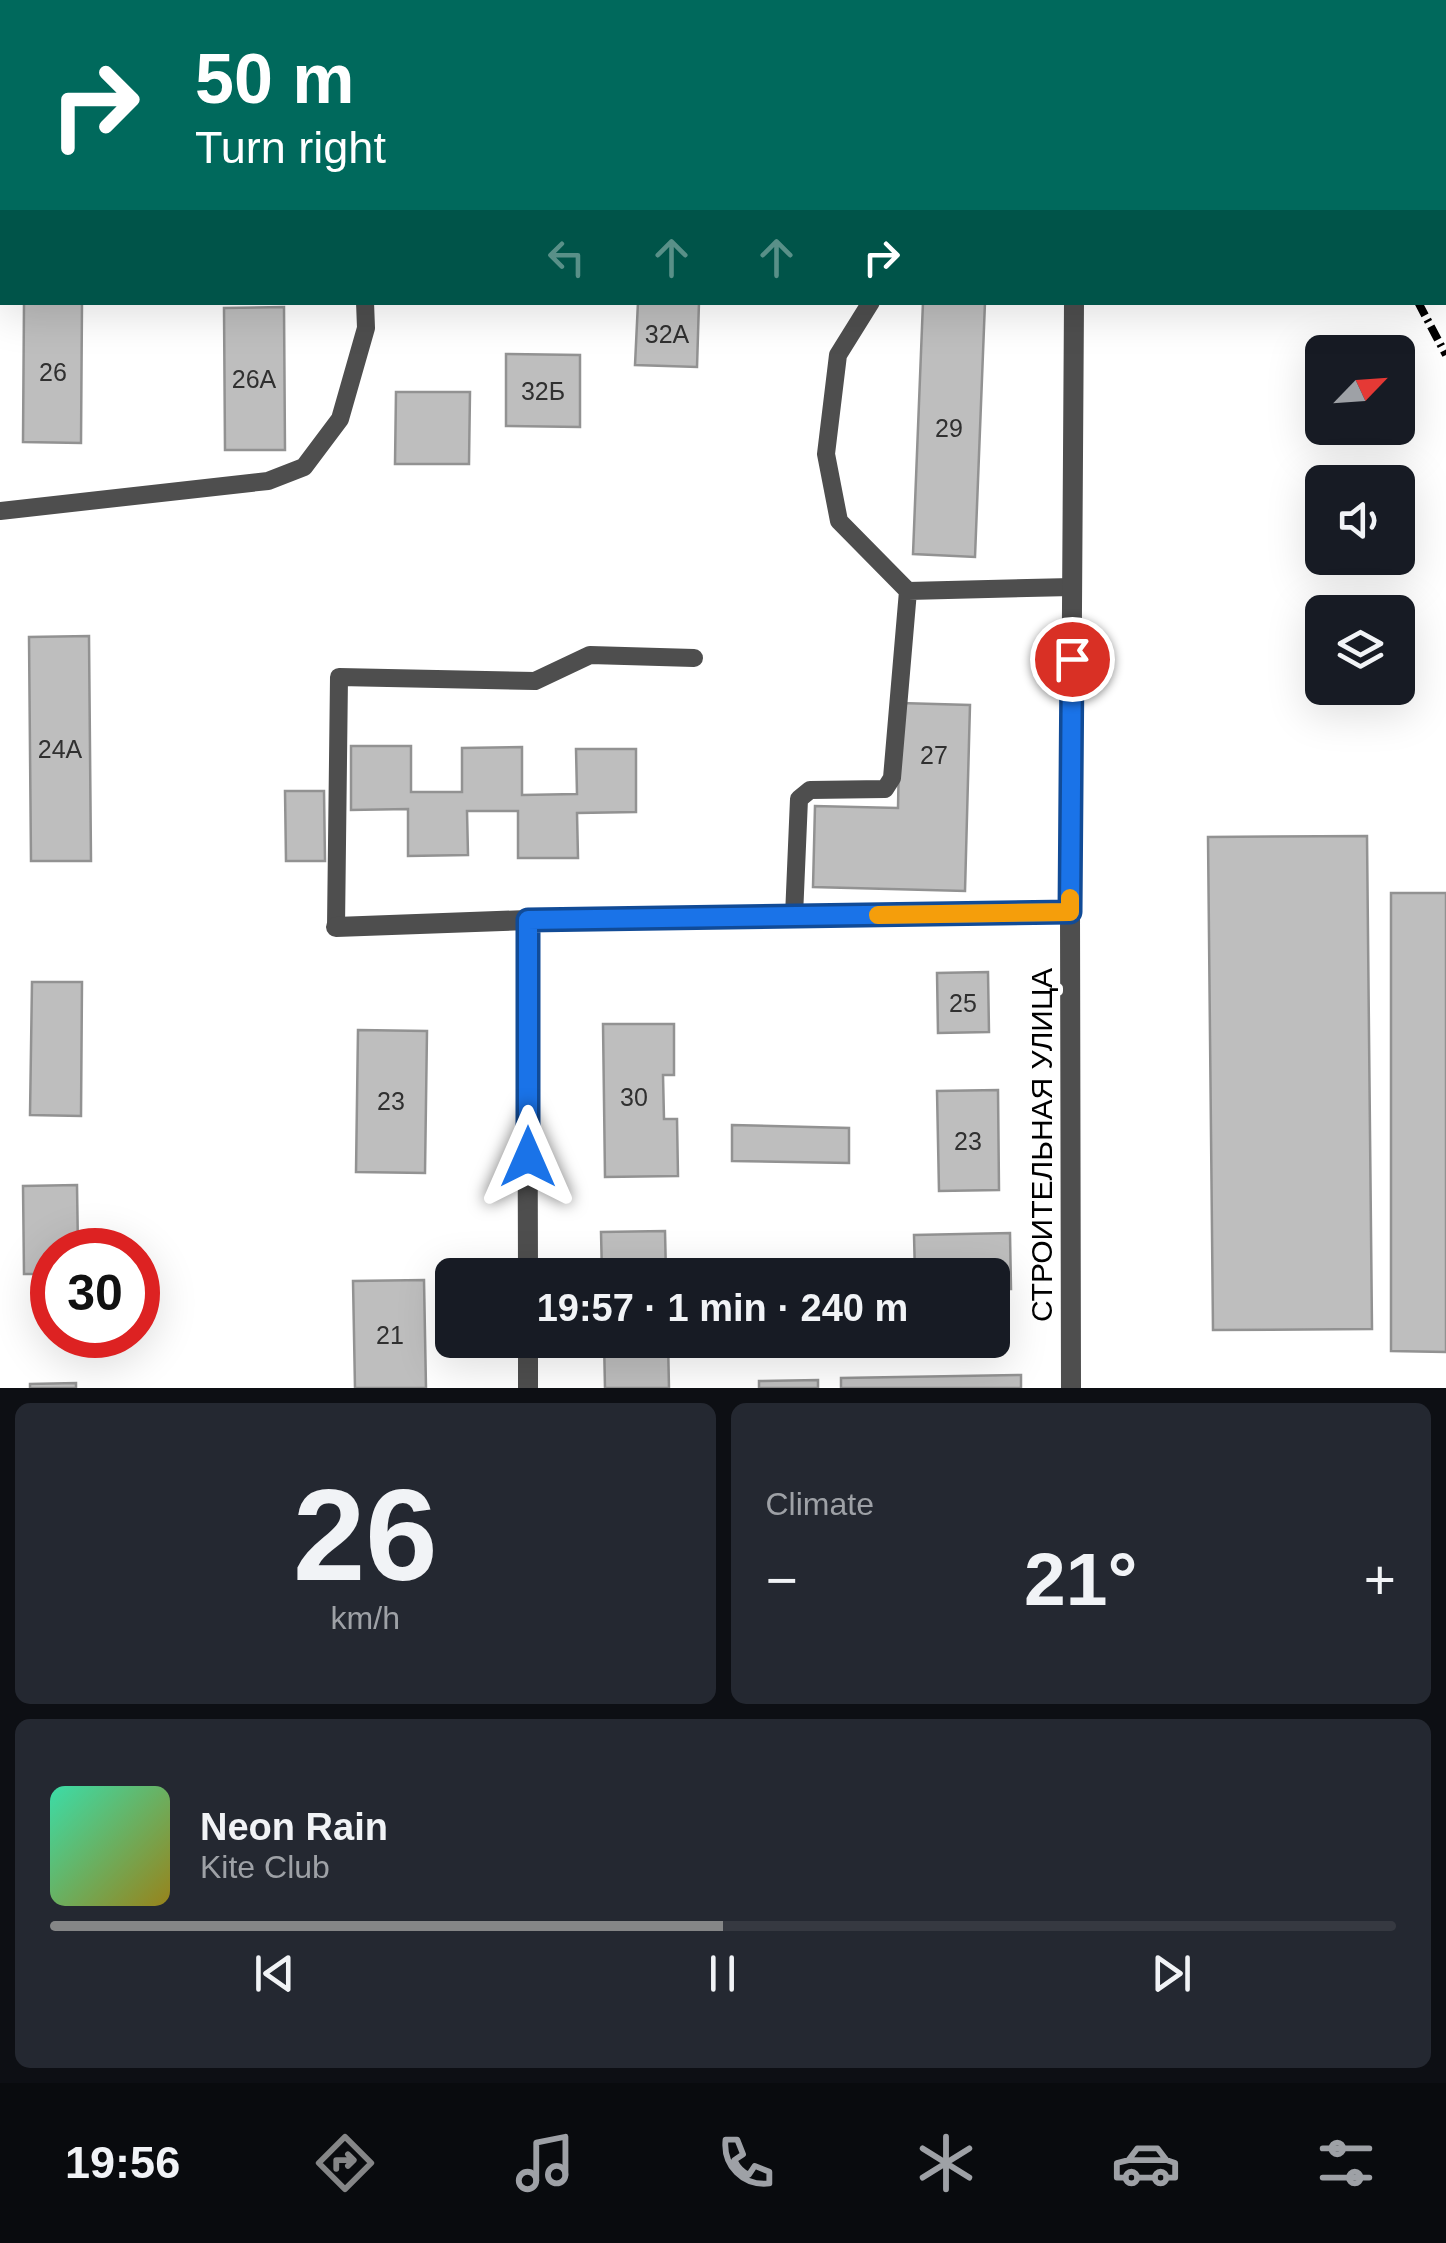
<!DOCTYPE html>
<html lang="en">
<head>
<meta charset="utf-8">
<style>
	body { margin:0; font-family:Arial,sans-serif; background:#242831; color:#f1f3f6; height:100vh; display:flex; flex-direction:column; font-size:38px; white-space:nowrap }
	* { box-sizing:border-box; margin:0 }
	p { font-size:32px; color:#9ea1a6 }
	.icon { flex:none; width:55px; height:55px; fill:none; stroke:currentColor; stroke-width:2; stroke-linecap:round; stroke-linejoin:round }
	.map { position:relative; height:1388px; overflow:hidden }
	.panel { display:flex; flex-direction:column; gap:15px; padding:15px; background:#0d0f14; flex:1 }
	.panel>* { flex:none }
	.hud { position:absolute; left:0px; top:0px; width:1448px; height:305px; box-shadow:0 10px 40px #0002; background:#00695c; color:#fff; overflow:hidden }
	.needle { width:65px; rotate:65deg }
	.controls { position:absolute; left:1305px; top:335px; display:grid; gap:20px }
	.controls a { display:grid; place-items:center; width:110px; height:110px; border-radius:15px; background:#171b24; box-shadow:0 10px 40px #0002; font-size:50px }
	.speed { position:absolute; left:30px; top:1228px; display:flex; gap:20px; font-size:50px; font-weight:700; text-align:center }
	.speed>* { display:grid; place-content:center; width:130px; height:130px; border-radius:50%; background:#171b24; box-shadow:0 10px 40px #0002; line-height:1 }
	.speed .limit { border:15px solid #d22; background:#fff; color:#111 }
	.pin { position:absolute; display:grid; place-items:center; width:85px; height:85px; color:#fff; margin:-42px; border:5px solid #fff; border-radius:50%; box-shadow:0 2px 10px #0007 }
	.me { position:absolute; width:110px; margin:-55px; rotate:0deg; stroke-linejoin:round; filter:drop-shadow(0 0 8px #0008) }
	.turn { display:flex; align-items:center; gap:35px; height:210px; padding:0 30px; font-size:45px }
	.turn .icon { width:130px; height:130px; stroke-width:2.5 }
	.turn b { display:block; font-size:70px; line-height:85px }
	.lanes { display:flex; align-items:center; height:95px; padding:0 30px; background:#0003; justify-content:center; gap:50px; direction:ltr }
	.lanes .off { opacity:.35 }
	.big { font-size:75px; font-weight:700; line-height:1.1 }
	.panel .card { flex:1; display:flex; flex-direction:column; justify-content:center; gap:15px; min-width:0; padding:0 35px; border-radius:15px; background:#242831 }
	.panel .dial { align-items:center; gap:0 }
	.dial b { font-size:130px; line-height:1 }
	.song { display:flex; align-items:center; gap:30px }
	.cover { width:120px; height:120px; border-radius:15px; background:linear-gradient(135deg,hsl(160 70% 55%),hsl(50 70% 35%)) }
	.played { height:10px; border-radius:5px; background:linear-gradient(90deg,#858687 50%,#363941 50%) }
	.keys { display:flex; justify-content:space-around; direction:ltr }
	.heat { display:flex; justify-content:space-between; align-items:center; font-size:55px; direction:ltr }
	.panel .tiles { flex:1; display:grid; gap:15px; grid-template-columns:1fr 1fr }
	.card:last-child { grid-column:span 2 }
	.trip { position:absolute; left:435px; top:1258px; width:575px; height:100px; border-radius:15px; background:#171b24; box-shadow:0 10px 40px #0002; font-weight:700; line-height:100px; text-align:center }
	.dock { display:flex; height:160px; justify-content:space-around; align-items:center; background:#090b0e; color:#9ea1a6 }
	.dock .icon { width:70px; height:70px }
	.dock .selected { color:#858687 }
	.dock b { font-size:45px; color:#f1f3f6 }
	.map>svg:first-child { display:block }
	.building { fill:#bebebe; stroke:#929292; stroke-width:2.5 }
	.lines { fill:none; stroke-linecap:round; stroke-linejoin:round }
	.service { stroke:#4e4e4e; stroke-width:18 }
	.minor { stroke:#4e4e4e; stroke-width:20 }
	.rail { stroke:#000; stroke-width:8; stroke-dasharray:15 5 2.5 5; stroke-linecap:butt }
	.route-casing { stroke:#114b97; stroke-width:25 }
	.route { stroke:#1a73e8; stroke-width:18 }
	.slow { stroke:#f59e0b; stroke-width:18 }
	.labels { text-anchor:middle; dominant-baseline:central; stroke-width:10; stroke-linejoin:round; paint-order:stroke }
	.number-label { font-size:25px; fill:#303030 }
	.street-label { font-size:30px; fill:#000; stroke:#fff }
</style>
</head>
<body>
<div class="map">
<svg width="1446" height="1388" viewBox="0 0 1446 1388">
	<rect width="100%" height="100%" fill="#fff"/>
	<path class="building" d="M24 302H82L81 443 23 442Z
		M638 302H699L697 367 635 365Z
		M923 302H985L975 557 913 554Z
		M284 307 285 450H225L224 308Z
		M506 354 580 355V427L506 426Z
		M396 392H470L469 464H395Z
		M89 636 91 861H31L29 637Z
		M900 703 970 705 965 891 813 887 815 806 898 808Z
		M351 746H411V792H462V748L522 747V795L577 794 576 749H636V812L577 813 578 858H518V811H467L468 855 408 856V809L351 810Z
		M285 791H324L325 861H286Z
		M1367 836 1372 1329 1213 1330 1208 837Z
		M1391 893H1446V1352L1391 1351Z
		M988 972 989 1032 938 1033 937 973Z
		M32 982H82L81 1116 30 1115Z
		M603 1024H674V1075H663L664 1119H677L678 1176 605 1177Z
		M358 1030 427 1031 425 1173 356 1172Z
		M998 1090 999 1190 939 1191 937 1091Z
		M732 1125 849 1128V1163L732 1161Z
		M77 1185 78 1250H52V1274H24L23 1186Z
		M665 1231 666 1275H602L601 1232Z
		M1010 1233 1011 1289H992V1275H915L914 1235Z
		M424 1280 426 1388H355L353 1281Z
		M604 1340H668L669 1388H605Z
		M1021 1375V1388H841V1378Z
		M818 1380V1388H759V1381Z
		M76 1383V1388H30V1384Z"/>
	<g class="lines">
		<path class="service" d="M871 302 838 355 826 454 839 521 908 591 1072 587
			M0 511 268 481 304 467 340 419 366 328 365 302
			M794 916 799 799 810 790 885 789 892 778 908 591
			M336 927 339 677 535 681 590 655 694 658"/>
		<path class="minor" d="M0 23H2
			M527 920 528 1275
			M336 927 527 920 1070 913
			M528 1340V1388
			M1071 1388 1070 913 1074 302"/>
		<path class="rail" d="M1065 0 1070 2
			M1145 0 1150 2
			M1445 233 1446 234
			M1418 302 1446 355"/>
	</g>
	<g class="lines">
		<defs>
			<path id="route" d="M528 1157V920L1070 912 1072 659"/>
		</defs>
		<use href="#route" class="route-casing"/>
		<use href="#route" class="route"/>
		<path class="slow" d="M878 915 1070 912V898"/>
	</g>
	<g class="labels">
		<g class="number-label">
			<text x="667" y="334">32А</text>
			<text x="53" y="372">26</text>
			<text x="254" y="379">26А</text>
			<text x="543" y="391">32Б</text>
			<text x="949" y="428">29</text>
			<text x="60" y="749">24А</text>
			<text x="934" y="755">27</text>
			<text x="963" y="1003">25</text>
			<text x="634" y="1097">30</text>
			<text x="391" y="1101">23</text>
			<text x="968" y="1141">23</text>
			<text x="390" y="1335">21</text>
		</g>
		<g class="street-label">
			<text transform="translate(1041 1145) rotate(-90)">СТРОИТЕЛЬНАЯ УЛИЦА</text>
		</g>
	</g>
</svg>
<div class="controls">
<a><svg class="needle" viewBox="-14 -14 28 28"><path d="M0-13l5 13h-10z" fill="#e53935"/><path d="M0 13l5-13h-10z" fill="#9ea1a6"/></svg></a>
<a><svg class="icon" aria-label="sound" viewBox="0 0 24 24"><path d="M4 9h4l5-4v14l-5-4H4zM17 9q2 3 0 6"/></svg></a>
<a><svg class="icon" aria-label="layers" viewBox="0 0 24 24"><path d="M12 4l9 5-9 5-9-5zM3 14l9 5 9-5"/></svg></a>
</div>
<div class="speed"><div class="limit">30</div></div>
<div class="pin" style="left:1072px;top:659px;background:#d93025"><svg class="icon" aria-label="arrive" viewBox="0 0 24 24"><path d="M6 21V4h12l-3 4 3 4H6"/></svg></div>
<svg class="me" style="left:528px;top:1157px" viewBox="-20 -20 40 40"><path d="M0-17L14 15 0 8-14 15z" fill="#1a73e8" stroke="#fff" stroke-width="4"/></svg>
<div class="trip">19:57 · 1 min · 240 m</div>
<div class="hud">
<div class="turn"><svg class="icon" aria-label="right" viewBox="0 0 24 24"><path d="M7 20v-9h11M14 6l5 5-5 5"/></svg><div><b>50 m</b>Turn right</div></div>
<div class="lanes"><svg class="icon off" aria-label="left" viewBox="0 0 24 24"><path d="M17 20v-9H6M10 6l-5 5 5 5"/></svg><svg class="icon off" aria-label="ahead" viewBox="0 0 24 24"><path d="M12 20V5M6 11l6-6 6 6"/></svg><svg class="icon off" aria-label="ahead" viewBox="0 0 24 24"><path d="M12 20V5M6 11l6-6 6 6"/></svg><svg class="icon" aria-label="right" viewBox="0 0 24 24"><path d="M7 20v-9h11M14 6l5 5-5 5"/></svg></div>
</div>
</div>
<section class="panel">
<div class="tiles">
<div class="card dial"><b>26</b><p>km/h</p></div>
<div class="card"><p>Climate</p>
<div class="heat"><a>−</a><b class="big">21°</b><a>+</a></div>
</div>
<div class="card">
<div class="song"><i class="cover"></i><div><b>Neon Rain</b><p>Kite Club</p></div></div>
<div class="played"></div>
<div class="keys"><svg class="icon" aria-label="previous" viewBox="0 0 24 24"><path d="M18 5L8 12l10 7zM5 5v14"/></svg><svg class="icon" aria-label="pause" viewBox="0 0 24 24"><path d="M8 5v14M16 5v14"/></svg><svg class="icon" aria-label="next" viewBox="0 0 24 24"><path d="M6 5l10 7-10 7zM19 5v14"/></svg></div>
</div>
</div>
</section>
<nav class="dock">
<b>19:56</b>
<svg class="icon selected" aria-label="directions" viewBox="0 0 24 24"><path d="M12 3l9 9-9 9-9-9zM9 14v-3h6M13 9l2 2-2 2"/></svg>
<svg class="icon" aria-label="music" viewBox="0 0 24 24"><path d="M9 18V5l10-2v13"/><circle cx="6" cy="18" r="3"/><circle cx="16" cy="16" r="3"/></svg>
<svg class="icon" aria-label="phone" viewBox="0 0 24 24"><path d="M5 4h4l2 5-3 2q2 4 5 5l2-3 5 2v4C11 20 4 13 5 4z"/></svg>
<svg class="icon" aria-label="climate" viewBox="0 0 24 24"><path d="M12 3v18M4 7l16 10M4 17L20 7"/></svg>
<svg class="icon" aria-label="car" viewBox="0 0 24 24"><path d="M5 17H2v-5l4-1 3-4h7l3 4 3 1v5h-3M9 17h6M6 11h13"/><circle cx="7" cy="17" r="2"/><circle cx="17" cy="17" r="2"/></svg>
<svg class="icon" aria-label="filters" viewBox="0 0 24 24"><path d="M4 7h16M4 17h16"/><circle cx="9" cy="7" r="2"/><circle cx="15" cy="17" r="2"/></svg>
</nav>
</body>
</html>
